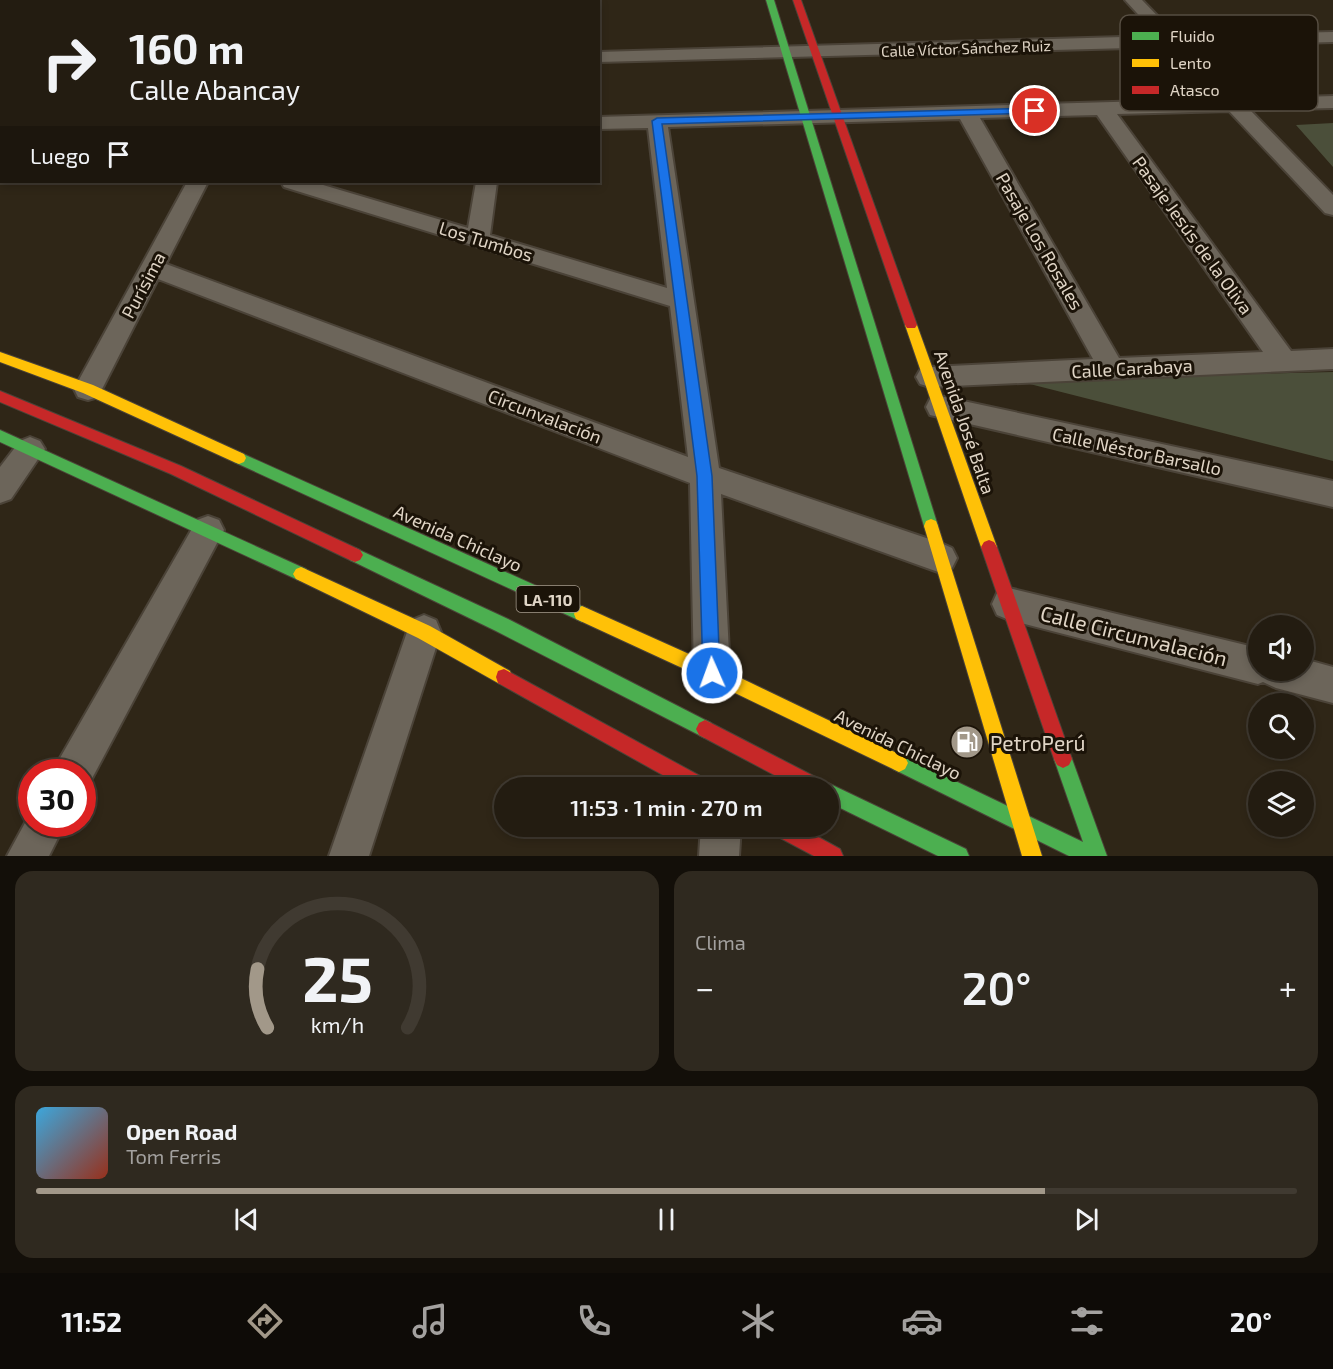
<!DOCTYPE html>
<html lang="es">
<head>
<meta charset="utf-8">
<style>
	body { margin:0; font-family:"Exo 2",sans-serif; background:#2f291f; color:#f1f3f6; height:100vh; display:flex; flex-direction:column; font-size:22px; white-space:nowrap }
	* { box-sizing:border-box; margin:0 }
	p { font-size:20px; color:#a3a19f }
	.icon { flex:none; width:33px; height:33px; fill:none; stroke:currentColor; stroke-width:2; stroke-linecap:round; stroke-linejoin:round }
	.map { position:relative; height:856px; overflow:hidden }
	.drawer { display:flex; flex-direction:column; gap:15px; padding:15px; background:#130f09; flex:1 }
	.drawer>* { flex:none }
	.guide { position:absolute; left:0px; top:0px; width:600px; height:183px; box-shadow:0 3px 9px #0003,0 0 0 2px #403a31; background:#231c11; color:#f1f3f6; overflow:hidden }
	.tools { position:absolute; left:1248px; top:615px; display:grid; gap:12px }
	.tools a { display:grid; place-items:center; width:66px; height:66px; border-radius:50%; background:#231c11; box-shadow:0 3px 9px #0003,0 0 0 2px #403a31; font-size:30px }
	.speed { position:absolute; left:18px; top:759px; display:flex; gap:12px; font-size:30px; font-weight:700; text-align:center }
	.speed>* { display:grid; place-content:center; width:78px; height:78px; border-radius:50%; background:#231c11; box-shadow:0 3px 9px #0003,0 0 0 2px #403a31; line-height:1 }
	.speed .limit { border:9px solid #d22; background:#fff; color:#111 }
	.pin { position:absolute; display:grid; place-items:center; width:51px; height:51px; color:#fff; margin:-26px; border:3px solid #fff; border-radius:50%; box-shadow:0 2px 6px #0007 }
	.me { position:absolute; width:66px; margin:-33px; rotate:358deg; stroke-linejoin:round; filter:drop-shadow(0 0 4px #0008) }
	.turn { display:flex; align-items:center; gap:21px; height:126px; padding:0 30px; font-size:27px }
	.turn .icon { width:78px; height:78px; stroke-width:2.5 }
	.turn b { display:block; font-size:42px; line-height:51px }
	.then { display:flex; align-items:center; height:57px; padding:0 30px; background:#0003; gap:12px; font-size:22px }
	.big { font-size:45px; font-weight:600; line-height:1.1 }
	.drawer .card { flex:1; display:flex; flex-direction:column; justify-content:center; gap:9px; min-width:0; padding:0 21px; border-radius:18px; background:#2f291f }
	.drawer .dial { align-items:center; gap:0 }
	.dial svg { height:156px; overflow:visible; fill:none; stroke:#403a31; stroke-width:7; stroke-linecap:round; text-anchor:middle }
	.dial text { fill:#f1f3f6; stroke:none }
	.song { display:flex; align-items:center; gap:18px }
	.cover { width:72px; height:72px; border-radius:9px; background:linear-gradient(135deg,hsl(200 70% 55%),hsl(10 70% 35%)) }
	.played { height:6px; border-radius:3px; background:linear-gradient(90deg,#a29889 80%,#403a31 80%) }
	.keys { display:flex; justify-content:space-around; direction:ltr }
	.heat { display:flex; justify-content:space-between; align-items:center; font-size:33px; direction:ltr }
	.drawer .tiles { flex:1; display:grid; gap:15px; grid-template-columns:1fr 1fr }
	.card:last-child { grid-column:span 2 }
	.trip { position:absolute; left:494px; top:777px; width:345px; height:60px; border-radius:30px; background:#231c11; box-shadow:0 3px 9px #0003,0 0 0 2px #403a31; font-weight:600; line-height:60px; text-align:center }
	.dock { display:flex; height:96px; justify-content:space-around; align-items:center; background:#0e0b07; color:#a3a19f }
	.dock .icon { width:42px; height:42px }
	.dock .on { color:#a29889 }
	.dock b { font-size:27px; color:#f1f3f6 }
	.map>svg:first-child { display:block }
	.green { fill:#4b4f3a }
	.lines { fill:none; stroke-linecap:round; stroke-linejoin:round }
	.street-casing { stroke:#4b4338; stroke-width:4 }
	.fast-casing { stroke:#4b4338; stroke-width:2 }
	.slow-casing { stroke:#4b4338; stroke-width:2 }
	.jam-casing { stroke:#4b4338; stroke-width:2 }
	.street { fill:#6c655a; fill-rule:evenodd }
	.fast { fill:#4caf50; fill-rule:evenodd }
	.slow { fill:#ffc107; fill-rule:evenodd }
	.jam { fill:#c62828; fill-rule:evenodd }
	.route { fill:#1a73e8; stroke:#114b97; stroke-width:1.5 }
	.labels { text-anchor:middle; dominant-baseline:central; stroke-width:6; stroke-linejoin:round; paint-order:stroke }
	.far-street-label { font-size:15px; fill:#e0d5c6; stroke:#1b1308 }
	.shield { fill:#1b1308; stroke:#a59b8d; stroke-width:1.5 }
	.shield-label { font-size:16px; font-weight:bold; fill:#e0d5c6 }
	.street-label { font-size:18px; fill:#e0d5c6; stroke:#1b1308 }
	.near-street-label { font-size:21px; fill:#e0d5c6; stroke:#1b1308 }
	.near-poi-label { font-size:21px; fill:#e0d5c6; stroke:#1b1308; text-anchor:start }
	.key { fill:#1b1308; stroke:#564d41; stroke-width:1.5 }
	.key-label { font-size:16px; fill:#e0d5c6 }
</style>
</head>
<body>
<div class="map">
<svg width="1333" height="856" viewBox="0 0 1333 856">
	<rect width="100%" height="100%" fill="#2f2617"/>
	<path class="green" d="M1333 123V167L1296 125Z
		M1333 372V461L1014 380Z"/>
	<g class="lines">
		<defs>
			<path id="street" d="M125 0H141L124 2Z
				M301 0H381L300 2Z
				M441 0H457L440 2Z
				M1125 0H1142L1177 36 1333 32V42L1187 46 1239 99 1333 96V108L1250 110 1333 195V215L1325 213 1229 111 1117 114 1291 351 1333 349V369L930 387 920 384 916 377 920 370 930 367 1093 359 960 119 668 127 719 468 941 543 952 548 957 558 952 568 941 573 721 494 730 673 725 686 712 691 699 686 694 673 690 483 158 279 98 397 88 400 78 397 74 389 187 182H208L166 264 688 457 670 306 284 187 281 182H313L468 228 476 182H497L490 235 667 288 648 128 598 129V117L1218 99 1168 47 598 62V52L1158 36ZM1097 115 1263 352 1119 358 980 118Z
				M0 4H2V14H0Z
				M0 154H2L0 168Z
				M940 396 1333 481V507L930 415 926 407 930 399Z
				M30 437 40 441 45 449 11 499 0 503V467L20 441Z
				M208 516 219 520 224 530 88 786 82 788V772H55L60 758 197 520Z
				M1009 588 1258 648V670H1304V659L1333 667V703L1276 688 1263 682 1258 684 1009 620 997 615 992 604 997 593Z
				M424 615 436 620 441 632 369 856H329L407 632 412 620Z
				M32 810V824H65L49 856H7Z
				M701 826H741L739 856H699Z"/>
			<path id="fast" d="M766 0H774L938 526 936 531 931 533 926 531 924 526Z
				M0 430 306 569 309 574 306 579 301 581 296 579 0 442Z
				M239 452 588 609 590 614 588 619 582 622 576 619 234 462 232 458 234 454Z
				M355 548 508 619 711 723 714 729 711 735 705 738 699 735 496 631 350 560 347 555 350 550Z
				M1063 750 1069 753 1072 759 1107 856H1069L893 769 890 763 893 757 899 754 1083 842 1054 759 1057 753Z
				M828 783 966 849 969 856H938L828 802V788H821Z"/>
			<path id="slow" d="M911 321 917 325 997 547 994 552 989 554 984 552 981 547 905 325Z
				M0 352 93 385 244 454 246 458 244 462 239 464 234 462 83 393 0 362Z
				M931 519 936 521 938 526 1042 856H1022L924 526 926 521Z
				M301 567 430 626 510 671 512 677 510 683 504 685 498 683 418 638 296 579 293 574 296 569Z
				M582 606 718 667 905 757 908 763 905 769 899 772 893 769 706 679 576 619 574 614 576 609Z"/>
			<path id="jam" d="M793 0H801L917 325 915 328H907L905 325Z
				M0 391 181 466 360 550 363 555 360 560 355 562 350 560 171 474 0 402Z
				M989 540 994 542 997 547 1072 759 1069 765 1063 768 1057 765 1054 759 981 547 984 542Z
				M504 669 711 782 714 788H686L498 683 496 677 498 671Z
				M705 720 825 782 828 788H799L699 735 696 729 699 723Z
				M769 826H798L840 849 843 856H814L771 833Z"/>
		</defs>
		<use href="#street" class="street-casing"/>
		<use href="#fast" class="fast-casing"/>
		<use href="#slow" class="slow-casing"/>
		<use href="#jam" class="jam-casing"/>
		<use href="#street" class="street"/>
		<use href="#fast" class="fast"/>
		<use href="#slow" class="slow"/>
		<use href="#jam" class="jam"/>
	</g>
	<path class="route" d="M1035 108 1038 109V113L662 124 712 476 720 673 718 679 712 682 706 679 703 673 697 476 652 121 657 118Z"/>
	<defs>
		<symbol id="fuel-disc" viewBox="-11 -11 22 22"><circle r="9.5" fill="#a29889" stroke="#1b1308"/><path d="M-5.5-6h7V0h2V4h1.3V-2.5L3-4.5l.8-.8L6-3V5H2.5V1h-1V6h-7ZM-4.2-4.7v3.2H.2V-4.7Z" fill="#fff"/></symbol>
	</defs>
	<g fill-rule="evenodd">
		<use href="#fuel-disc" x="948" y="723" width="38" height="38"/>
	</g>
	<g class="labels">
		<g class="far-street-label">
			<text transform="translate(966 48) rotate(-2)">Calle Víctor Sánchez Ruiz</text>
		</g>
		<rect class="shield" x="516.5" y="586" width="63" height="26" rx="4.5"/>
		<g class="shield-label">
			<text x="548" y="599">LA-110</text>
		</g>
		<g class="street-label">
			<text transform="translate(1193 235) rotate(54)">Pasaje Jesús de la Oliva</text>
			<text transform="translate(486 241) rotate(17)">Los Tumbos</text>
			<text transform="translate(1040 241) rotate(60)">Pasaje Los Rosales</text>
			<text transform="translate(143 285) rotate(-62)">Purísima</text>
			<text transform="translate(1132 368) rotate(-3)">Calle Carabaya</text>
			<text transform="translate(545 416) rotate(21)">Circunvalación</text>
			<text transform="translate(965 422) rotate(71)">Avenida José Balta</text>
			<text transform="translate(1137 451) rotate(12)">Calle Néstor Barsallo</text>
			<text transform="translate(458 538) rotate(24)">Avenida Chiclayo</text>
			<text transform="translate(898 744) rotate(26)">Avenida Chiclayo</text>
		</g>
		<g class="near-street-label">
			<text transform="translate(1134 635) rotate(14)">Calle Circunvalación</text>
		</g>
		<g class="near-poi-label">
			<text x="990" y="742">PetroPerú</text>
		</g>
	</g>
	<rect x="1120" y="15" width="198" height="96" rx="9" class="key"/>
	<rect x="1132" y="32" width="27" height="8" fill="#4caf50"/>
	<rect x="1132" y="59" width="27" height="8" fill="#ffc107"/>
	<rect x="1132" y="86" width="27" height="8" fill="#c62828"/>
	<g class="key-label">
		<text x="1170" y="42">Fluido</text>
		<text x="1170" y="69">Lento</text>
		<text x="1170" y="96">Atasco</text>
	</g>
</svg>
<div class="tools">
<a><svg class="icon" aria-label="sound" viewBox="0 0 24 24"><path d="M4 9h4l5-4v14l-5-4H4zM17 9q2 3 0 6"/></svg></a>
<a><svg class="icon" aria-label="search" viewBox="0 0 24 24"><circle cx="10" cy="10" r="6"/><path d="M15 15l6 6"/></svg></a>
<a><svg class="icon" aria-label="layers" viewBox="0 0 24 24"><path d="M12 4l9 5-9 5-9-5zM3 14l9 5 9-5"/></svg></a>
</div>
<div class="speed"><div class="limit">30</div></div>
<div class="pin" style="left:1035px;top:111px;background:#d93025"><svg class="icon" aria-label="arrive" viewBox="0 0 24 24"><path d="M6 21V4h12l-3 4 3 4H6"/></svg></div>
<svg class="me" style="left:712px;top:673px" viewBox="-20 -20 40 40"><circle r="17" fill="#1a73e8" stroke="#fff" stroke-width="3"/><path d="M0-11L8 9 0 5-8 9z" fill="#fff"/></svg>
<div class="trip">11:53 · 1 min · 270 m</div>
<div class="guide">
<div class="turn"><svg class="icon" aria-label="right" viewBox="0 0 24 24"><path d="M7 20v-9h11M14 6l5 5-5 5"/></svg><div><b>160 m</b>Calle Abancay</div></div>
<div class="then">Luego<svg class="icon" aria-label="arrive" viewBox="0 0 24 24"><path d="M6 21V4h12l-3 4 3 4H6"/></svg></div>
</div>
</div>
<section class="drawer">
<div class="tiles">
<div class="card dial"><svg viewBox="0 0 100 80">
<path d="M14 69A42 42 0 1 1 86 69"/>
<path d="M14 69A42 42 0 0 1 9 39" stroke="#a29889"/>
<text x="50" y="56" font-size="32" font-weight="700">25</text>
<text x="50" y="72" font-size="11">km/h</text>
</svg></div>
<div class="card"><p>Clima</p>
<div class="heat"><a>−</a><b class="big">20°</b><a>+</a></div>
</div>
<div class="card">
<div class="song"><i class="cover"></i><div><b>Open Road</b><p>Tom Ferris</p></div></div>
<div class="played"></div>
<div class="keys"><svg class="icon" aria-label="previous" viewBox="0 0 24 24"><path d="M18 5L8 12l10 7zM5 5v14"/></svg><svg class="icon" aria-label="pause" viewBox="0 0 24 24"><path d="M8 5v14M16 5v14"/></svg><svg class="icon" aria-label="next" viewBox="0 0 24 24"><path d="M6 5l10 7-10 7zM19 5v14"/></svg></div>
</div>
</div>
</section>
<nav class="dock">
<b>11:52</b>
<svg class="icon on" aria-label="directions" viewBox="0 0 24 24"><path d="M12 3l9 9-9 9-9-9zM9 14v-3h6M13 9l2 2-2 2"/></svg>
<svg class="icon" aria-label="music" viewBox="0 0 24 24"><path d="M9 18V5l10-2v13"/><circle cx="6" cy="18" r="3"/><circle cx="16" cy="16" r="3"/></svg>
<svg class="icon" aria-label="phone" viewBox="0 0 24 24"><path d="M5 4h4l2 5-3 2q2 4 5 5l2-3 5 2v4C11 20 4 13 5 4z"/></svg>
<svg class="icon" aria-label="climate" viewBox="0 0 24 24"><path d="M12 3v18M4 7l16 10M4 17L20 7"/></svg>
<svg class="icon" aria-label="car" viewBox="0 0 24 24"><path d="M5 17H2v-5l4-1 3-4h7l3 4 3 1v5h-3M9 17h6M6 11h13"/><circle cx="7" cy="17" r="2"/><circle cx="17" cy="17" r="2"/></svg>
<svg class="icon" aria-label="filters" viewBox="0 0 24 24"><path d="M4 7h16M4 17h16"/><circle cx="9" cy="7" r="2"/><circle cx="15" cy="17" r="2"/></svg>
<b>20°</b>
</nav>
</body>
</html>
